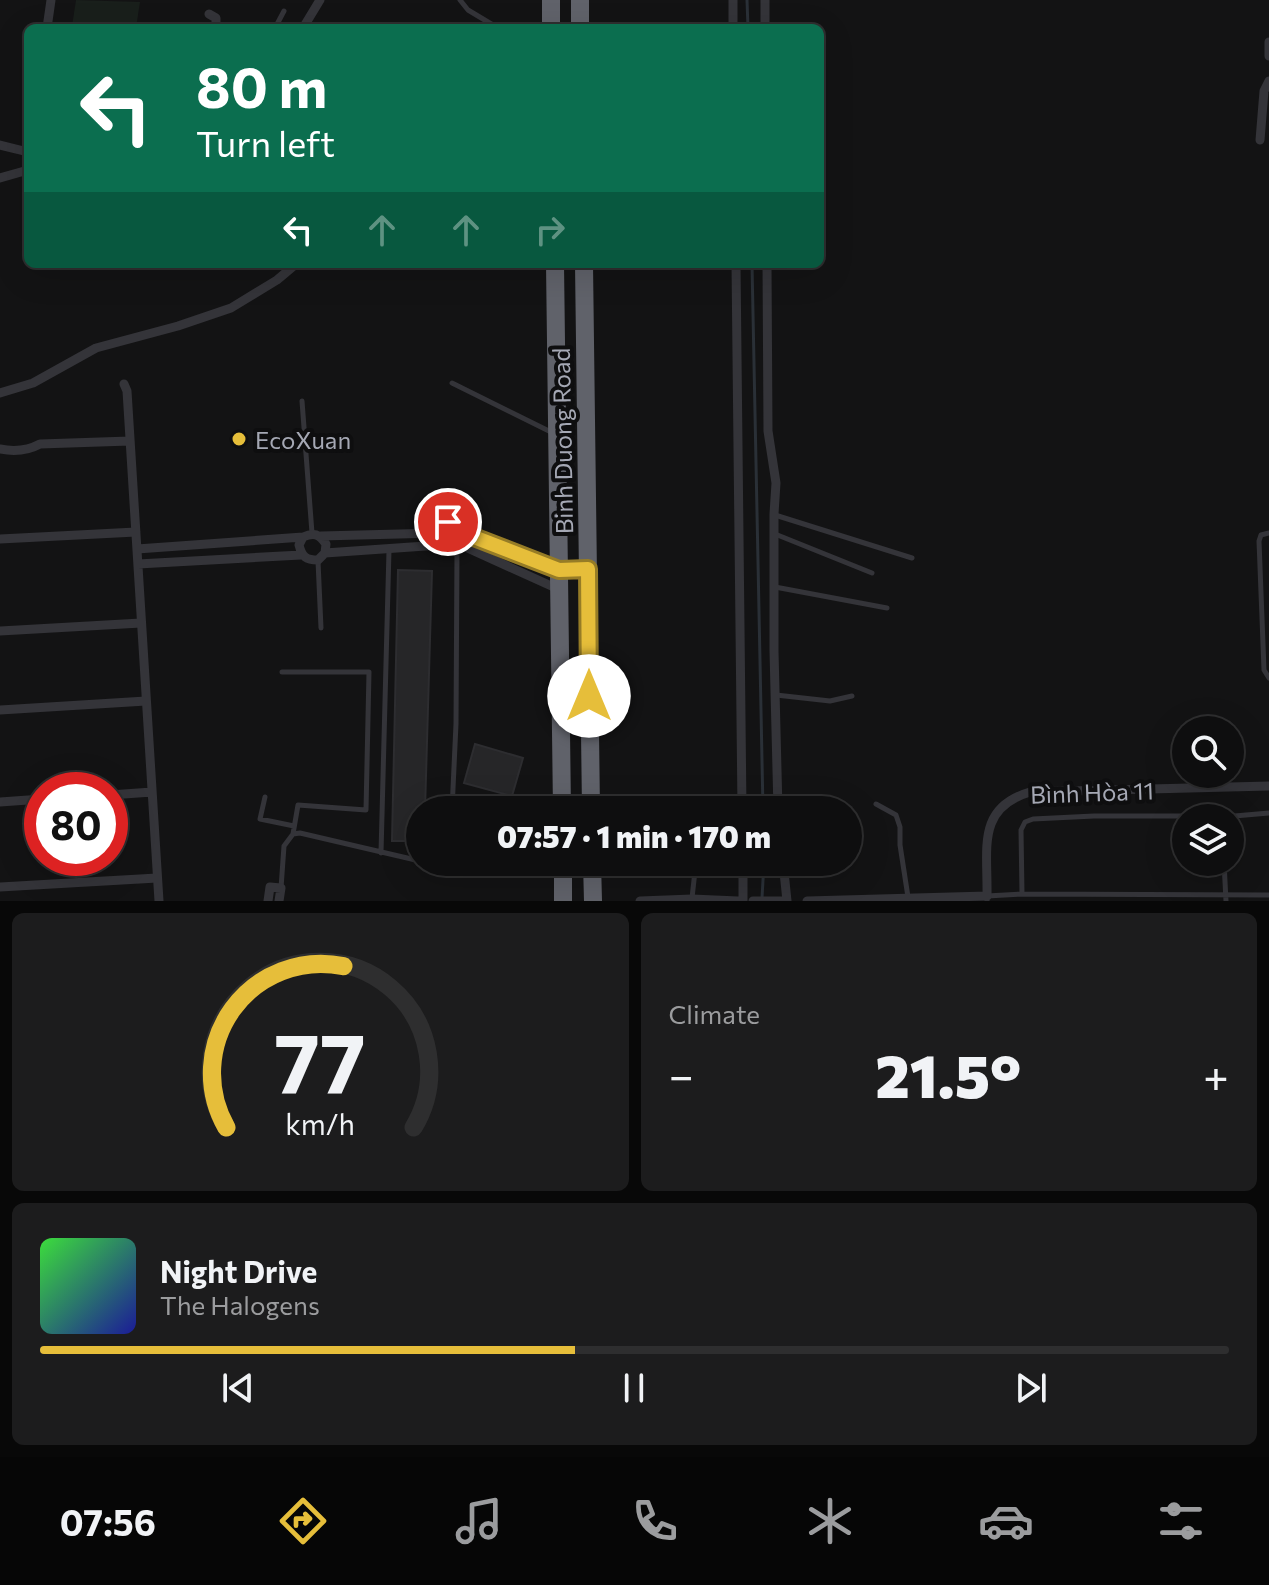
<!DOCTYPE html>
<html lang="en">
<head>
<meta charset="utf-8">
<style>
	body { margin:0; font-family:Commissioner,sans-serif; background:#1c1c1d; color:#f1f3f6; height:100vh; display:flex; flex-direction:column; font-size:30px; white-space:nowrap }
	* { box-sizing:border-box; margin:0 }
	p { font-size:26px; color:#9b9c9e }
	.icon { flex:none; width:44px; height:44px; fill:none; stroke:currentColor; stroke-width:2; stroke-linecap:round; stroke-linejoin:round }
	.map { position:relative; height:901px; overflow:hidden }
	.drawer { display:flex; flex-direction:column; gap:12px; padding:12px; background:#080808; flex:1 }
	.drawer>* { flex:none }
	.hud { position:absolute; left:24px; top:24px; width:800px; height:244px; border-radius:12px; box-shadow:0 8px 32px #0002,0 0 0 2px #2e2e2f; background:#0b6e4f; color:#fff; overflow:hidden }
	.buttons { position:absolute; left:1172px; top:716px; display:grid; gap:16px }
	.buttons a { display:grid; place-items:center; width:72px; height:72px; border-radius:50%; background:#0e0e0f; box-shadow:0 8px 32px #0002,0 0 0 2px #2e2e2f; font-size:40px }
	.speed { position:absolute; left:24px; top:772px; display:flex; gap:16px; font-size:40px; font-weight:700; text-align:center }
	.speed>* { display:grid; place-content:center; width:104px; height:104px; border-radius:50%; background:#0e0e0f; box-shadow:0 8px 32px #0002,0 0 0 2px #2e2e2f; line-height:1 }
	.speed .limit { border:12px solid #d22; background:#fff; color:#111 }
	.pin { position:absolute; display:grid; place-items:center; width:68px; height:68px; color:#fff; margin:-34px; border:4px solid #fff; border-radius:50%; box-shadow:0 2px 8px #0007 }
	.me { position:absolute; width:88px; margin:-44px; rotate:0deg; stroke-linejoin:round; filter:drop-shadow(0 0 6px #0008) }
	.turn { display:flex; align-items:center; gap:28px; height:168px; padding:0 40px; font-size:36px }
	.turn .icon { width:104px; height:104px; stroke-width:2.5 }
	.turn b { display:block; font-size:56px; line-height:68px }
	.lanes { display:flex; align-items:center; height:76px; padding:0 40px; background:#0003; justify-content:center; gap:40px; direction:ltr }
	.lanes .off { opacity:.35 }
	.big { font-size:60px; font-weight:800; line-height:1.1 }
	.drawer .widget { flex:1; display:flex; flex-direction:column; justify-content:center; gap:12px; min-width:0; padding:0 28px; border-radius:12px; background:#1c1c1d }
	.drawer .dial { align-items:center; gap:0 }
	.dial svg { height:208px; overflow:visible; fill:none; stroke:#2e2e2f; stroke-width:7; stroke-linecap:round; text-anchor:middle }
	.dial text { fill:#f1f3f6; stroke:none }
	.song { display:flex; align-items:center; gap:24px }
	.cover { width:96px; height:96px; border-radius:12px; background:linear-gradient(135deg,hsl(120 70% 55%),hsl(240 70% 35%)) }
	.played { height:8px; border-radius:4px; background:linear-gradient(90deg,#e6be3a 45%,#2e2e2f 45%) }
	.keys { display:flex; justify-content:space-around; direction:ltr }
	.heat { display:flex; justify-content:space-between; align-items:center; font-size:44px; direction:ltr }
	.drawer .tiles { flex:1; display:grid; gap:12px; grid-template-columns:1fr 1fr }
	.widget:last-child { grid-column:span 2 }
	.trip { position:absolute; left:406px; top:796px; width:456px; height:80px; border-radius:40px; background:#0e0e0f; box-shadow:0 8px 32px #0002,0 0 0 2px #2e2e2f; font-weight:800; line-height:80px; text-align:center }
	.tab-bar { display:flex; height:128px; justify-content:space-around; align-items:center; background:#060606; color:#9b9c9e }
	.tab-bar .icon { width:56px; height:56px }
	.tab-bar .active { color:#e6be3a }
	.tab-bar b { font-size:36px; color:#f1f3f6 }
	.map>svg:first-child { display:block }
	.green { fill:#191f1b }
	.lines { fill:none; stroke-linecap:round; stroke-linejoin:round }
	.stream { stroke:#2a3037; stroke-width:3 }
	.building { fill:#262628; stroke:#2d2d30; stroke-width:2 }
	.lane { stroke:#343439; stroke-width:5 }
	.street { stroke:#343439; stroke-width:9 }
	.highway { stroke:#60626a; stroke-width:18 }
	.route-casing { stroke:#967c26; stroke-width:20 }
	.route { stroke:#e6be3a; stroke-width:14 }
	.poi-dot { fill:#e6be3a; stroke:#0e0e0f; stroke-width:3 }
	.labels { text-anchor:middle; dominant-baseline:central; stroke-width:8; stroke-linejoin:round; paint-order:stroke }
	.poi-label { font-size:24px; fill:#a5a8b4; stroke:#0e0e0f; text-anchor:start }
	.street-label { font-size:24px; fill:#a5a8b4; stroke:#0e0e0f }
</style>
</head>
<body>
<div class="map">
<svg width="1269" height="901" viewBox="0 0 1269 901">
	<rect width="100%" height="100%" fill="#131314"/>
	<path class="green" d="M76 0 140 2 136 28 72 26Z"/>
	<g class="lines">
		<path class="stream" d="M747 0 748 28
			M752 264 763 810
			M762 898 764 862"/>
	</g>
	<path class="building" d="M398 570 432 571 425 810H420V841H392Z
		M475 744 523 758 512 796 464 783Z"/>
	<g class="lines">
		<path class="lane" d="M460 0 468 10 498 28
			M275 28 284 11
			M452 383 553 433
			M302 401 312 533
			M775 515 912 558
			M1269 533 1261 535 1259 541 1264 670 1269 678
			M775 534 872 573
			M318 561 321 628
			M775 587 887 608
			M282 672H369L366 810 298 805 293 834
			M776 695 830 701 852 696
			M265 797 260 819 294 826
			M876 804 896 815 900 827V845L908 897
			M452 810 456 724 457 550
			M1223 817 1269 813
			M381 853 389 550
			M431 862 447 863
			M1224 862 1226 901
			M447 864 493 873
			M281 888 284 846 293 834 300 833 420 861
			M1022 894 1021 830 1025 822 1033 819 1094 816H1223
			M692 898 696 862
			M987 901V896L1022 894 1269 895"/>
		<path class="street" d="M733 0V28
			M209 14 216 18V28
			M47 28 51 0
			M303 28 320 0
			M765 28V0
			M1269 42V56
			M1260 140 1264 91 1269 81
			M0 145 28 152
			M0 178 28 170
			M736 264 742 810
			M767 264 768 431 776 483 774 514V651L778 810
			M124 384 127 391 159 901
			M0 393 33 383 96 348 178 326 231 308 277 280 296 264
			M0 449C15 452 27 451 40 444L130 441
			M466 534 559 570
			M321 536 438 533 441 526 448 522 463 527 466 534 463 546C454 552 448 551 440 545L438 533
			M0 539 136 532
			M463 546 558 589
			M137 549 303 537C314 532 319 534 326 544L325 553 318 560C306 560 302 557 299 545L303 537
			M325 553 440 545
			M138 564 301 555
			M0 631 141 623
			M0 710 146 701
			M110 795 152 792
			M0 802 42 799
			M743 862V901
			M783 862 787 901
			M0 887 157 878
			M268 901 270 887 281 888 279 901
			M640 901 692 899 738 901
			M753 901H783
			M807 901 987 896C988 849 976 808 1030 792L1269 786"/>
		<path class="highway" d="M551 0V28
			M580 0V28
			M555 264 562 810
			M584 264 591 810
			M563 862V901
			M592 862 593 901"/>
	</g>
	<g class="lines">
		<defs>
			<path id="route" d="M448 522 463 527 466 534 559 570 588 569 589 696"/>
		</defs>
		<use href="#route" class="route-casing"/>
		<use href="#route" class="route"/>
	</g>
	<circle class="poi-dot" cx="239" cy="439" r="8"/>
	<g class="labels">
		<g class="poi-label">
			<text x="255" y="439">EcoXuan</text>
		</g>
		<g class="street-label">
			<text transform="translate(562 441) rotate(-91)">Binh Duong Road</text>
			<text transform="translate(1092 792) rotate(-2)">Bình Hòa 11</text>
		</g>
	</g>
</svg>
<div class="buttons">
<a><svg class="icon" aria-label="search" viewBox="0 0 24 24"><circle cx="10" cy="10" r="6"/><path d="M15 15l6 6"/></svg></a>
<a><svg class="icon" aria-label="layers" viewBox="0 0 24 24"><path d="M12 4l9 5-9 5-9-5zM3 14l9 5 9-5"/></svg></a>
</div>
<div class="speed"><div class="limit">80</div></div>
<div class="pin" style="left:448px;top:522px;background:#d93025"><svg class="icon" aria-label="arrive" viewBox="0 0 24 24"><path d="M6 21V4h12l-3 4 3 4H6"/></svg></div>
<svg class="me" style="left:589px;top:696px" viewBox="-20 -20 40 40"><circle r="19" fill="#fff"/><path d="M0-13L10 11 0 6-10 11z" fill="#e6be3a"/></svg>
<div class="trip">07:57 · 1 min · 170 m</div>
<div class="hud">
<div class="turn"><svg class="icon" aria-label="left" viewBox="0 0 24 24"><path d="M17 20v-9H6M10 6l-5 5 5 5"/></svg><div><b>80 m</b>Turn left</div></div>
<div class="lanes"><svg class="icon" aria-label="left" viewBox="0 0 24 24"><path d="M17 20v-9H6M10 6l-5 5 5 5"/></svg><svg class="icon off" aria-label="ahead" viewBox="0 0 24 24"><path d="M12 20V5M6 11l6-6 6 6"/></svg><svg class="icon off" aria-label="ahead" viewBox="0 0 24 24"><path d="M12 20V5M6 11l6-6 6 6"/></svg><svg class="icon off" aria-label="right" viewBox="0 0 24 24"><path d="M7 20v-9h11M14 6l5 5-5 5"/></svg></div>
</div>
</div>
<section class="drawer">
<div class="tiles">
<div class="widget dial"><svg viewBox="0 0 100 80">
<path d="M14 69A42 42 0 1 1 86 69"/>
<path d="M14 69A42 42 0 0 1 59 7" stroke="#e6be3a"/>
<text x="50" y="56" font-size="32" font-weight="700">77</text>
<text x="50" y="72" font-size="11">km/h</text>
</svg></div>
<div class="widget"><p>Climate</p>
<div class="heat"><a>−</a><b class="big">21.5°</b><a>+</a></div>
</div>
<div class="widget">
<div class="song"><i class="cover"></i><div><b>Night Drive</b><p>The Halogens</p></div></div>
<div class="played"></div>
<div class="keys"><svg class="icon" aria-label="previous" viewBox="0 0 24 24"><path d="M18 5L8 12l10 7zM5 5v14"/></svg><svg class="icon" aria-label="pause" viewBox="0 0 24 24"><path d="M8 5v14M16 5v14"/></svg><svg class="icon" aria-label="next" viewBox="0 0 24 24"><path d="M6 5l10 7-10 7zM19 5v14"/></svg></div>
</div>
</div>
</section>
<nav class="tab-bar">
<b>07:56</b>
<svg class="icon active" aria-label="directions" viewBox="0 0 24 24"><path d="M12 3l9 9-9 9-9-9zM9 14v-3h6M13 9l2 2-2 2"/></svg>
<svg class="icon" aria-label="music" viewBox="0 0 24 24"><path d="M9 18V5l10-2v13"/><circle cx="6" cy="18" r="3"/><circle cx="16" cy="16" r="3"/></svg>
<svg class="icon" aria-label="phone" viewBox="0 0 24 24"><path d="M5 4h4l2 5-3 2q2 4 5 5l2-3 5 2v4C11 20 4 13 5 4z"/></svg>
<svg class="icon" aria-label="climate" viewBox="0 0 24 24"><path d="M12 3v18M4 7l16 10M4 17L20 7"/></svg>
<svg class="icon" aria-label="car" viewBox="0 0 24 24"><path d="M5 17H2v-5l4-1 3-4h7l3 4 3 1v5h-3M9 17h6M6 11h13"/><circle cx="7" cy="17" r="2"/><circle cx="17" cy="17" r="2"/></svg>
<svg class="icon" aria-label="filters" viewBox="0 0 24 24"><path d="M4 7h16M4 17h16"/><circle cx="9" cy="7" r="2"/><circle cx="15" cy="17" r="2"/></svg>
</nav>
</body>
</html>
